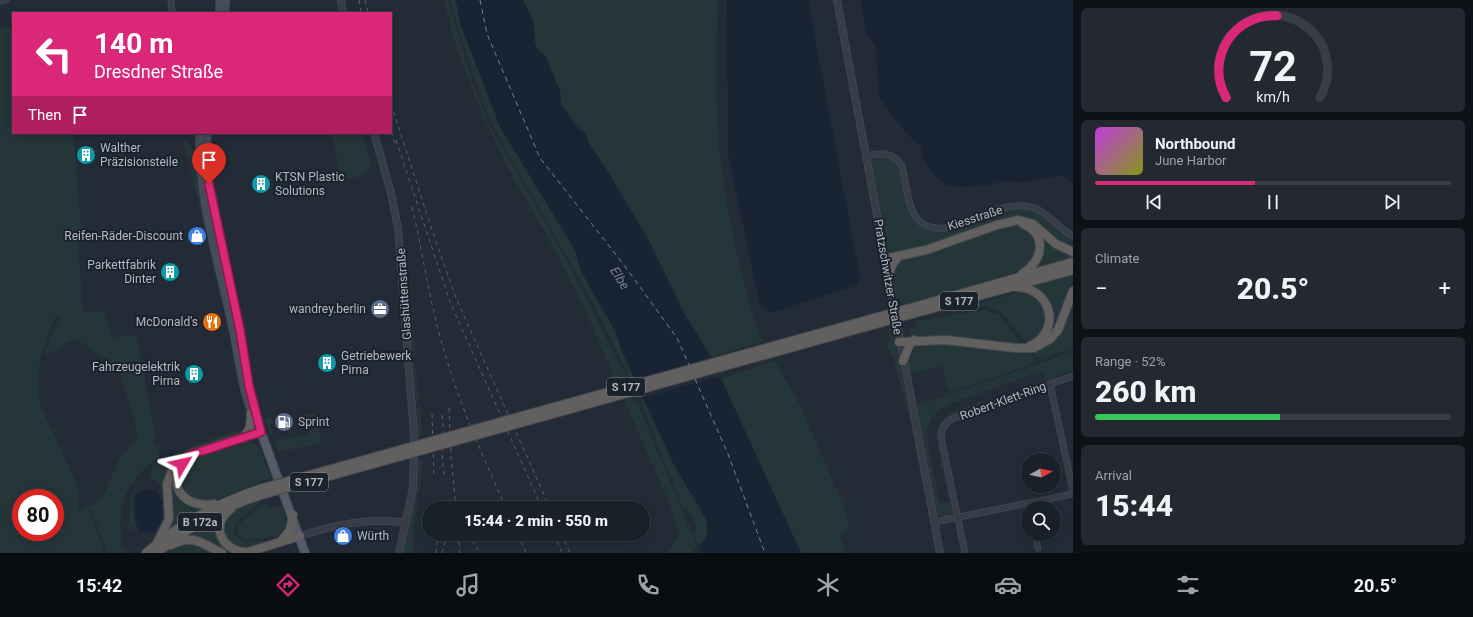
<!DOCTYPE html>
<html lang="en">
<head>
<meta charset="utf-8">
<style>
	body { margin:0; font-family:Roboto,sans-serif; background:#232831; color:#f1f3f6; height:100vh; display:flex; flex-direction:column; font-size:15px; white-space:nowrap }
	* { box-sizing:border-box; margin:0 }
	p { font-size:13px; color:#9fa3a8 }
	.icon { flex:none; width:22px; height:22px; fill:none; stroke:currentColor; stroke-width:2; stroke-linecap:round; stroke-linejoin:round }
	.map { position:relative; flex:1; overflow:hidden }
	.sheet { display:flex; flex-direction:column; gap:8px; padding:8px; background:#0e1217; width:400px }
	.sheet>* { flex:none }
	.hud { position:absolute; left:12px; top:12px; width:380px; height:122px; border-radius:0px; box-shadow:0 2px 10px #0003,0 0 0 1px #383e46; background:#db2777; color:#fff; overflow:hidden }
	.needle { width:26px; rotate:82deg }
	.buttons { position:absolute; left:1021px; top:453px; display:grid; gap:8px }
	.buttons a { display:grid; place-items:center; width:40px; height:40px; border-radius:50%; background:#1a2029; box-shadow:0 2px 10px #0003,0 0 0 1px #383e46; font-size:20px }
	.speed { position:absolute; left:12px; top:489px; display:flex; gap:8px; font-size:20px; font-weight:700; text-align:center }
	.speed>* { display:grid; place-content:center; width:52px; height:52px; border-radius:50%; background:#1a2029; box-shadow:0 2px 10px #0003,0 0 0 1px #383e46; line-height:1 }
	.speed .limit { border:6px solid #d22; background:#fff; color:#111 }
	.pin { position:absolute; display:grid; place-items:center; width:34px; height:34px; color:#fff; margin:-41px -17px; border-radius:50% 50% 50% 0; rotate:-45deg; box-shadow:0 0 4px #0007 }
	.pin .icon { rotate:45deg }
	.me { position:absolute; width:44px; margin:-22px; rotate:54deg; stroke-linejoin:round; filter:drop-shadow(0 0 3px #0008) }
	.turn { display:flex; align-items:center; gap:14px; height:84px; padding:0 16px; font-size:18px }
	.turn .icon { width:52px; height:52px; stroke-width:2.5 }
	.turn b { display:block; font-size:28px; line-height:34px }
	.then { display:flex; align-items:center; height:38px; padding:0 16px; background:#0003; gap:8px; font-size:15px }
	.big { font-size:30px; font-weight:800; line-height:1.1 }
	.sheet .widget { flex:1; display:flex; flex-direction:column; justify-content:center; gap:6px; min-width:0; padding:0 14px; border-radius:6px; background:#232831 }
	.sheet .dial { align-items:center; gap:0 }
	.dial svg { height:104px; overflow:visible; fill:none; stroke:#383e46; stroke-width:7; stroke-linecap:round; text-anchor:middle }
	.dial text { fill:#f1f3f6; stroke:none }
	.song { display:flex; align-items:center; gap:12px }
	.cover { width:48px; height:48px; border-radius:6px; background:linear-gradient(135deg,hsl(290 70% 55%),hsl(70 70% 35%)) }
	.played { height:4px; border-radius:2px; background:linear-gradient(90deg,#db2777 45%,#383e46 45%) }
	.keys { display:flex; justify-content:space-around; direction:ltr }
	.heat { display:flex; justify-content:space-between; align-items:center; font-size:22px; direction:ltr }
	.charge { height:6px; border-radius:3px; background:linear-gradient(90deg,#34c759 52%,#383e46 0) }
	.trip { position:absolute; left:422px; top:501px; width:228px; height:40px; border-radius:20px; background:#1a2029; box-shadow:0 2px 10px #0003,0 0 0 1px #383e46; font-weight:800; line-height:40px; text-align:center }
	.menu { display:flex; height:64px; justify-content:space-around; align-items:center; background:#0a0d10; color:#9fa3a8 }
	.menu .icon { width:28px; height:28px }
	.menu .on { color:#db2777 }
	.menu b { font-size:18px; color:#f1f3f6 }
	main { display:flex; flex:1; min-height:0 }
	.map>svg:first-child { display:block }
	.green { fill:#253638; fill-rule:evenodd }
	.water { fill:#182334 }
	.pier { fill:#232b37 }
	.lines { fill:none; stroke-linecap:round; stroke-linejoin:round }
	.ferry { stroke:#6e82a0; stroke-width:1; stroke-dasharray:5 4; stroke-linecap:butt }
	.minor-casing { stroke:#404651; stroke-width:7 }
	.tertiary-casing { stroke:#404651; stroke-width:8 }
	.secondary-casing { stroke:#404651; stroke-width:9 }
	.primary-casing { stroke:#404651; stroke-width:10 }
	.trunk-casing { stroke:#424852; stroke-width:10 }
	.minor { stroke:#373d48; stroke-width:5 }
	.tertiary { stroke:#373d48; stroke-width:6 }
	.secondary { stroke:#454d5a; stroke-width:7 }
	.primary { stroke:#555c68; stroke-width:8 }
	.trunk { stroke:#61605e; stroke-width:8 }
	.rail { stroke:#59616e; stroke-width:1; stroke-dasharray:4 4; stroke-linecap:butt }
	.trunk-bridge-casing { stroke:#424852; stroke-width:10; stroke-linecap:butt }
	.trunk-bridge { stroke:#61605e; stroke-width:8 }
	.route-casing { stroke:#8e194d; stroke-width:10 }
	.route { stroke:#db2777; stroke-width:7 }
	.labels { text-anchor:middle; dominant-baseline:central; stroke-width:4; stroke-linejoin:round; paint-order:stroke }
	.shield { fill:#1c222c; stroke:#858b96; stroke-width:1 }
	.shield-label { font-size:11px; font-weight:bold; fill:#b2b8c4 }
	.poi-label { font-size:12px; fill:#b2b8c4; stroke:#1c222c; text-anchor:start }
	.street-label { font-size:12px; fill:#b2b8c4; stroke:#1c222c }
	.water-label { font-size:13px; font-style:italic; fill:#6e82a0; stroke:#1c222c }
</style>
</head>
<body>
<main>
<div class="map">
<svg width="1073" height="553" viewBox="0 0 1073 553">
	<rect width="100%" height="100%" fill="#232b37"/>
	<path class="green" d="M444 0H448L472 81 490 126 561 250 628 380V382L626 384 634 401 637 402 697 547 692 553H667L680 535 670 505 582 303 545 232 510 172 482 113 457 50Z
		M450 0H456L460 23 500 127 575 250 581 271 615 331 635 380 632 381 594 305 492 124 475 80Z
		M523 0H717C717 56 714 114 722 170 730 227 743 288 762 342L711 357 684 313 649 241 607 170 589 144 586 134 576 126 561 104 560 91 534 43 533 21Z
		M13 26V133H73L81 225 87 232 82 241 78 243 83 312 104 311 112 337 136 335 154 427 156 437 153 443 157 447 160 457C141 469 129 483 122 504 120 510 121 539 121 547L125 550 124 553H107L91 509 89 510 105 553H0V29ZM60 316 44 353 46 354 51 351 52 353C75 335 76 337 98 355 105 362 113 365 120 374L135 423 137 434 136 441 119 459 104 495 94 504 86 507 85 510 79 511V494L75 480 40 405 38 379 40 359 55 317ZM21 498H55V532H21Z
		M332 133H362L371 165 366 175 341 180Z
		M183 138 197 153 198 182 206 221 203 223Z
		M880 156C908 158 902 191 910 212 918 227 931 230 947 230 971 222 1015 198 1039 213 1051 220 1059 233 1073 239V250L1064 247 1031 220 924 248 891 253 887 250 870 168 873 159Z
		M1030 224 1073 254V258L1034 269 1041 254Z
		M1015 225 1023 226 1035 237 1037 254 1023 270 909 303 901 304 899 297 893 292C892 277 890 268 902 259L998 227Z
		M403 245H406L416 359 411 355Z
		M1073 273V288L1059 325 1040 343 1051 314 1027 286Z
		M1018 292C1034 293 1040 301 1047 314L1044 332 1030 342H1025L1002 313 985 306 965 308Z
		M1073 298V347L1040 361 1032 352 1048 343Z
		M985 310 999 315 1021 343 1018 345 948 336H911L908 333 911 329 917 327 916 321Z
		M893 328 905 381 906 396 910 406 924 482H922L909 416 893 358 886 344 890 340 888 330Z
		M943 343 1019 353 1029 352 1037 362 952 392 948 390 942 366 909 374 908 359H910L915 347 923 344Z
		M1073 351V370L1058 376 1059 378 1049 382 1048 379 1034 384V387L1033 388 1031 384 1045 379 1042 371 960 400 961 403 958 401C925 412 924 429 931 460 934 474 937 489 940 503L952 501 954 511C952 516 942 518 936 515L916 408 918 405 1025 369Z
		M775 361 799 403 839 495 846 502 842 503 850 528 839 534 847 553H801L721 379Z
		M411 362 416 366 419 399 415 406Z
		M644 399 673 463 705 517 708 525 706 539 699 545 694 535 697 527 688 509 684 510 640 400Z
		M991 399V403H989L988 401 960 411 961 414 951 417 939 439 936 441C933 411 970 406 991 399Z
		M420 404 422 435 417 437 415 411Z
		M306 414H316L321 443 278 452 274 441 308 434 313 427 311 420H306Z
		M271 417 273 424 270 425 271 430H274L271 437 265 421 266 418Z
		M244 430 241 434C225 439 183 447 175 461 170 470 168 483 164 493L155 480H150L152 467C162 457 230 430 244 430Z
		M250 442 259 447 271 478 211 502 203 503 183 494 178 479 185 463 202 455Z
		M937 445 942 447H939L948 491 951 490V496L948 498Z
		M423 460 413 536V553H402L414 497 418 461Z
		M139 478 131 507C136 513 134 523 138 531L133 527 129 534 130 500Z
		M169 487H174C179 501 188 508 203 507L169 529Z
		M261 500C254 511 230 518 235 535L244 542 275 540 245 549 235 548 223 537V521L232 511Z
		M265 503 269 507H282C289 528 289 536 265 538 257 539 250 540 243 539L237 533 238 525 261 505Z
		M222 514 218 524 235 553 228 552 183 537Z
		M191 541 219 553H163L171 547Z"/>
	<path class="water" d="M456 0H523C525 7 531 13 533 21 537 33 530 48 545 55L560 91 561 104 576 126 586 134 589 144 607 170 649 241 684 313 711 357 801 553H702L699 545C709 537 709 529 705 517L673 463 622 352 615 331 581 271 575 250 500 127 460 23Z
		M727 0H808L860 278 858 285 770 313 760 306 728 153Z
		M860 0H1073V183L1063 175 1025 182 1005 181 983 186 960 187 946 185 934 176 923 159 921 147 905 132 880 99 875 43 867 36Z
		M140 490H155C168 501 164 539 140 532L135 521V495Z"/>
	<path class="pier" d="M713 357 722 376 641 398 633 379Z"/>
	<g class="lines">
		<path class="ferry" d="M480 0 487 34 540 158 624 265 677 338 689 365
			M695 379 728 454 765 553"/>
		<defs>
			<path id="minor" d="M171 0 172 13
				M0 1 6 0
				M867 156C881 152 893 152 902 166 909 194 906 232 946 228 973 220 1012 196 1039 210 1051 216 1060 230 1073 236
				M1050 384 1073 491
				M934 522 1073 494
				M1035 534 1038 548
				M965 553 942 442C940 430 944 422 955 418L1073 376"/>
			<path id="tertiary" d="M341 0 343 13
				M837 0 940 553
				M374 133 391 193 398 228 414 435 413 488 399 553
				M300 536C334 525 370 517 406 523"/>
			<path id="secondary" d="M219 13 220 0
				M225 13 226 0
				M200 133C197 196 219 263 232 325 240 361 242 400 261 432
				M207 133V174L210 193 239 330 249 386 258 421"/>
			<path id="primary" d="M261 432 305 553"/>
			<path id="trunk" d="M884 259 926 250 997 225 1018 220 1033 224 1056 244 1073 252
				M1022 274C1042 262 1049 235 1023 224
				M888 278 892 265 899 256
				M1016 287C1051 287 1063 331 1030 346
				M910 308 1073 262
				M912 314 1073 270
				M899 342 946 340 1015 348H1034L1050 339 1058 330 1073 291
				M903 361 909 346 914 340
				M244 438 250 427 251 413
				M184 459C165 485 184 509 214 504
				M231 509C208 525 223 553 248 552
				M282 540 290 530 293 515
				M157 543 169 519 167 484 174 465 193 453 261 432
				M171 545C194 533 202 544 222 553
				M146 553C181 522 219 502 263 488
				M157 553C189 526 224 506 265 494
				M245 553 300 536"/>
		</defs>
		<use href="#minor" class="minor-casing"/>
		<use href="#tertiary" class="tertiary-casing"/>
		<use href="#secondary" class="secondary-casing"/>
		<use href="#primary" class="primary-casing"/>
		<use href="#trunk" class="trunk-casing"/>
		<use href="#minor" class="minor"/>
		<use href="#tertiary" class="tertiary"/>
		<use href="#secondary" class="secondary"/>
		<use href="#primary" class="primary"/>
		<use href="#trunk" class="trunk"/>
		<path class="rail" d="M359 0 361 13
			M365 0 368 13
			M391 104 431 227 456 298 550 508
			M391 132 396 147
			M396 140 450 302 542 508
			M412 207C423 253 429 299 442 344 458 401 482 454 506 508
			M449 408 451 456 456 508
			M432 414 434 478
			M442 415 445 444
			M441 439 444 477
			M458 534 460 553
			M468 534 478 550
			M518 534 526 553
			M554 534 562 553
			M561 534 570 553
			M436 553 438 534
			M442 553 447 534"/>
		<defs>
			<path id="trunk-bridge" d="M263 488 910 308
				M265 494 912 314"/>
		</defs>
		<use href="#trunk-bridge" class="trunk-bridge-casing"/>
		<use href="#trunk-bridge" class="trunk-bridge"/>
	</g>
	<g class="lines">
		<defs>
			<path id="route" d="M182 464 188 456 193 454 261 432 249 386 240 330 209 184"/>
		</defs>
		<use href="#route" class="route-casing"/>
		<use href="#route" class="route"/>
	</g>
	<defs>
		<symbol id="building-disc" viewBox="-11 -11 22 22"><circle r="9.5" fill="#0f9aa8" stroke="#1c222c"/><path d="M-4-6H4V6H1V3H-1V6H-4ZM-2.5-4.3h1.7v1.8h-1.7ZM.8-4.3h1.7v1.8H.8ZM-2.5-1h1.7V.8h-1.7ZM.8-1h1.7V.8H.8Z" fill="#fff"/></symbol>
		<symbol id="shop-disc" viewBox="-11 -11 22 22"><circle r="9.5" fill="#3f7fe0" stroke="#1c222c"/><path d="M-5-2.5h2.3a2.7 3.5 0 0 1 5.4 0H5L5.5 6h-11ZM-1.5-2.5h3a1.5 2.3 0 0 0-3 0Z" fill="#fff"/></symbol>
		<symbol id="office-disc" viewBox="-11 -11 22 22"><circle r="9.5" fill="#5c6f8a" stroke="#1c222c"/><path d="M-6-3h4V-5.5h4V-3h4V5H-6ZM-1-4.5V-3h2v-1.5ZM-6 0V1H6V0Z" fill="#fff"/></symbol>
		<symbol id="restaurant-disc" viewBox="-11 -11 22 22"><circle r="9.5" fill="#e8710a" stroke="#1c222c"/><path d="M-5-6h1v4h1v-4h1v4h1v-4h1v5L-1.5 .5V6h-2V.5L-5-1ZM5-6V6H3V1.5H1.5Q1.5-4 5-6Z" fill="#fff"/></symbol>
		<symbol id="fuel-disc" viewBox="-11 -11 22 22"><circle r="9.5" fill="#5c6f8a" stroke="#1c222c"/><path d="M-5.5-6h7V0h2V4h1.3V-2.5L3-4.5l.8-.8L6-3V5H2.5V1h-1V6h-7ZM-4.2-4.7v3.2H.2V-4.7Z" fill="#fff"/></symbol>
	</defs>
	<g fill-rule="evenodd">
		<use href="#building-disc" x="75" y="144" width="22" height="22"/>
		<use href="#building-disc" x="250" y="173" width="22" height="22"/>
		<use href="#shop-disc" x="186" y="225" width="22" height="22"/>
		<use href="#building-disc" x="159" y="261" width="22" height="22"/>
		<use href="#office-disc" x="369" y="298" width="22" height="22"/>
		<use href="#restaurant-disc" x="201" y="311" width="22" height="22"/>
		<use href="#building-disc" x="316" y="352" width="22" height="22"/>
		<use href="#building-disc" x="183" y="363" width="22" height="22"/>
		<use href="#fuel-disc" x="273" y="411" width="22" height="22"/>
		<use href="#shop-disc" x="332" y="525" width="22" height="22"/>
	</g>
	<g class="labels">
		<g class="shield">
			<rect x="940" y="292" width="38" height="18" rx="3"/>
			<rect x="607" y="378" width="38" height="18" rx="3"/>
			<rect x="290" y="473" width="38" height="18" rx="3"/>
			<rect x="178" y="513" width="44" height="18" rx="3"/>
		</g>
		<g class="shield-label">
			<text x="959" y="301">S 177</text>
			<text x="626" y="387">S 177</text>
			<text x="309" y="482">S 177</text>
			<text x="200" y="522">B 172a</text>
		</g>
		<g class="poi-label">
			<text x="100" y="148">Walther<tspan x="100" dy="14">Präzisionsteile</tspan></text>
			<text x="275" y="177">KTSN Plastic<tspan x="275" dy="14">Solutions</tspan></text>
			<text x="183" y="236" text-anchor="end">Reifen-Räder-Discount</text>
			<text x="156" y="265" text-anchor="end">Parkettfabrik<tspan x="156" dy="14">Dinter</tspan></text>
			<text x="366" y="309" text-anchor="end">wandrey.berlin</text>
			<text x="198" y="322" text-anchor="end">McDonald's</text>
			<text x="341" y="356">Getriebewerk<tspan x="341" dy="14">Pirna</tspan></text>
			<text x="180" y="367" text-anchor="end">Fahrzeugelektrik<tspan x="180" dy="14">Pirna</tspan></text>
			<text x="298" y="422">Sprint</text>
			<text x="357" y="536">Würth</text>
		</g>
		<g class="street-label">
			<text transform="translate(975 218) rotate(-18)">Kiesstraße</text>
			<text transform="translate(888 277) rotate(80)">Pratzschwitzer Straße</text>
			<text transform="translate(404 294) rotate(-94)">Glashüttenstraße</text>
			<text transform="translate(1003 401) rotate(-20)">Robert-Klett-Ring</text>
		</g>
		<g class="water-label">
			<text transform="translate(620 278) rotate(58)">Elbe</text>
		</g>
	</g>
</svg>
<div class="buttons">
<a><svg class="needle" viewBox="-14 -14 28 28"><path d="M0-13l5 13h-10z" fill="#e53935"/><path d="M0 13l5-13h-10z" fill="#9fa3a8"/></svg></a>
<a><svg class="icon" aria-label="search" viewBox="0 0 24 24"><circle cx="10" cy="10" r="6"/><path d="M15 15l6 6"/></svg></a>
</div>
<div class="speed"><div class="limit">80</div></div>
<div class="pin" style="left:209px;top:184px;background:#d93025"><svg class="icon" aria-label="arrive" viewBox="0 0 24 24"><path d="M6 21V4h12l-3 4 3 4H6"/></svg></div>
<svg class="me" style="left:182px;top:464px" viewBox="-20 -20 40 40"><path d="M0-17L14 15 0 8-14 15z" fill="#db2777" stroke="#fff" stroke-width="4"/></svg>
<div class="trip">15:44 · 2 min · 550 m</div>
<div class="hud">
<div class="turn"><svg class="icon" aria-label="left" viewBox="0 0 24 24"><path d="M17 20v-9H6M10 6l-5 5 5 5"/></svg><div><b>140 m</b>Dresdner Straße</div></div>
<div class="then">Then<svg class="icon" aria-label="arrive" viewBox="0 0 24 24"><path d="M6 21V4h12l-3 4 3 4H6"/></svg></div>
</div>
</div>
<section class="sheet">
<div class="widget dial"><svg viewBox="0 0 100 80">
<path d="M14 69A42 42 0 1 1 86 69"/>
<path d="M14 69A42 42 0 0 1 53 6" stroke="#db2777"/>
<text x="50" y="56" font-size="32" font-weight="700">72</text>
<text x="50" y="72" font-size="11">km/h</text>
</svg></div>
<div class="widget">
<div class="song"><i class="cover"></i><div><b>Northbound</b><p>June Harbor</p></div></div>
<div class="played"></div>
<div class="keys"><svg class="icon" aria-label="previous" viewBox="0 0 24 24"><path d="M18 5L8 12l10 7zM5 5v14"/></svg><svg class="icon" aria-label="pause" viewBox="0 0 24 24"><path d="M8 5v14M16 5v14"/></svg><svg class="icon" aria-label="next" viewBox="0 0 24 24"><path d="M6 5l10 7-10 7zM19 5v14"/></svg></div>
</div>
<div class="widget"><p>Climate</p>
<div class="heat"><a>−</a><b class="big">20.5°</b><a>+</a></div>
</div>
<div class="widget"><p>Range · 52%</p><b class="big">260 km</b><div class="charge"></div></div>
<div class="widget"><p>Arrival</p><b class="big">15:44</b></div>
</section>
</main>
<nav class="menu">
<b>15:42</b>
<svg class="icon on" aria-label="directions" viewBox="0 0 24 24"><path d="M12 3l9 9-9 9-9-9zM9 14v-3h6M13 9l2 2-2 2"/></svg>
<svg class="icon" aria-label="music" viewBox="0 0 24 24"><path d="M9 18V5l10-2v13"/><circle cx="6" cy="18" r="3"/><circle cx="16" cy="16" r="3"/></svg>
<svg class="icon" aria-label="phone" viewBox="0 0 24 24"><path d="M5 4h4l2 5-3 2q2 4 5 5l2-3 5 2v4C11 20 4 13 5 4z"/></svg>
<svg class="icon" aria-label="climate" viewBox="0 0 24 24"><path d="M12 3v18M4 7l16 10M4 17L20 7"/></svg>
<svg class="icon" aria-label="car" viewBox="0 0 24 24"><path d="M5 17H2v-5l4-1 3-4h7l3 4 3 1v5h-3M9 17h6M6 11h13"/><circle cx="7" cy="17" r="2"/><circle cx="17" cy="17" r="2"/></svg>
<svg class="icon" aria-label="filters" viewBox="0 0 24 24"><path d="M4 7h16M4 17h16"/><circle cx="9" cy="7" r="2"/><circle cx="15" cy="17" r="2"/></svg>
<b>20.5°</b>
</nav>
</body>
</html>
